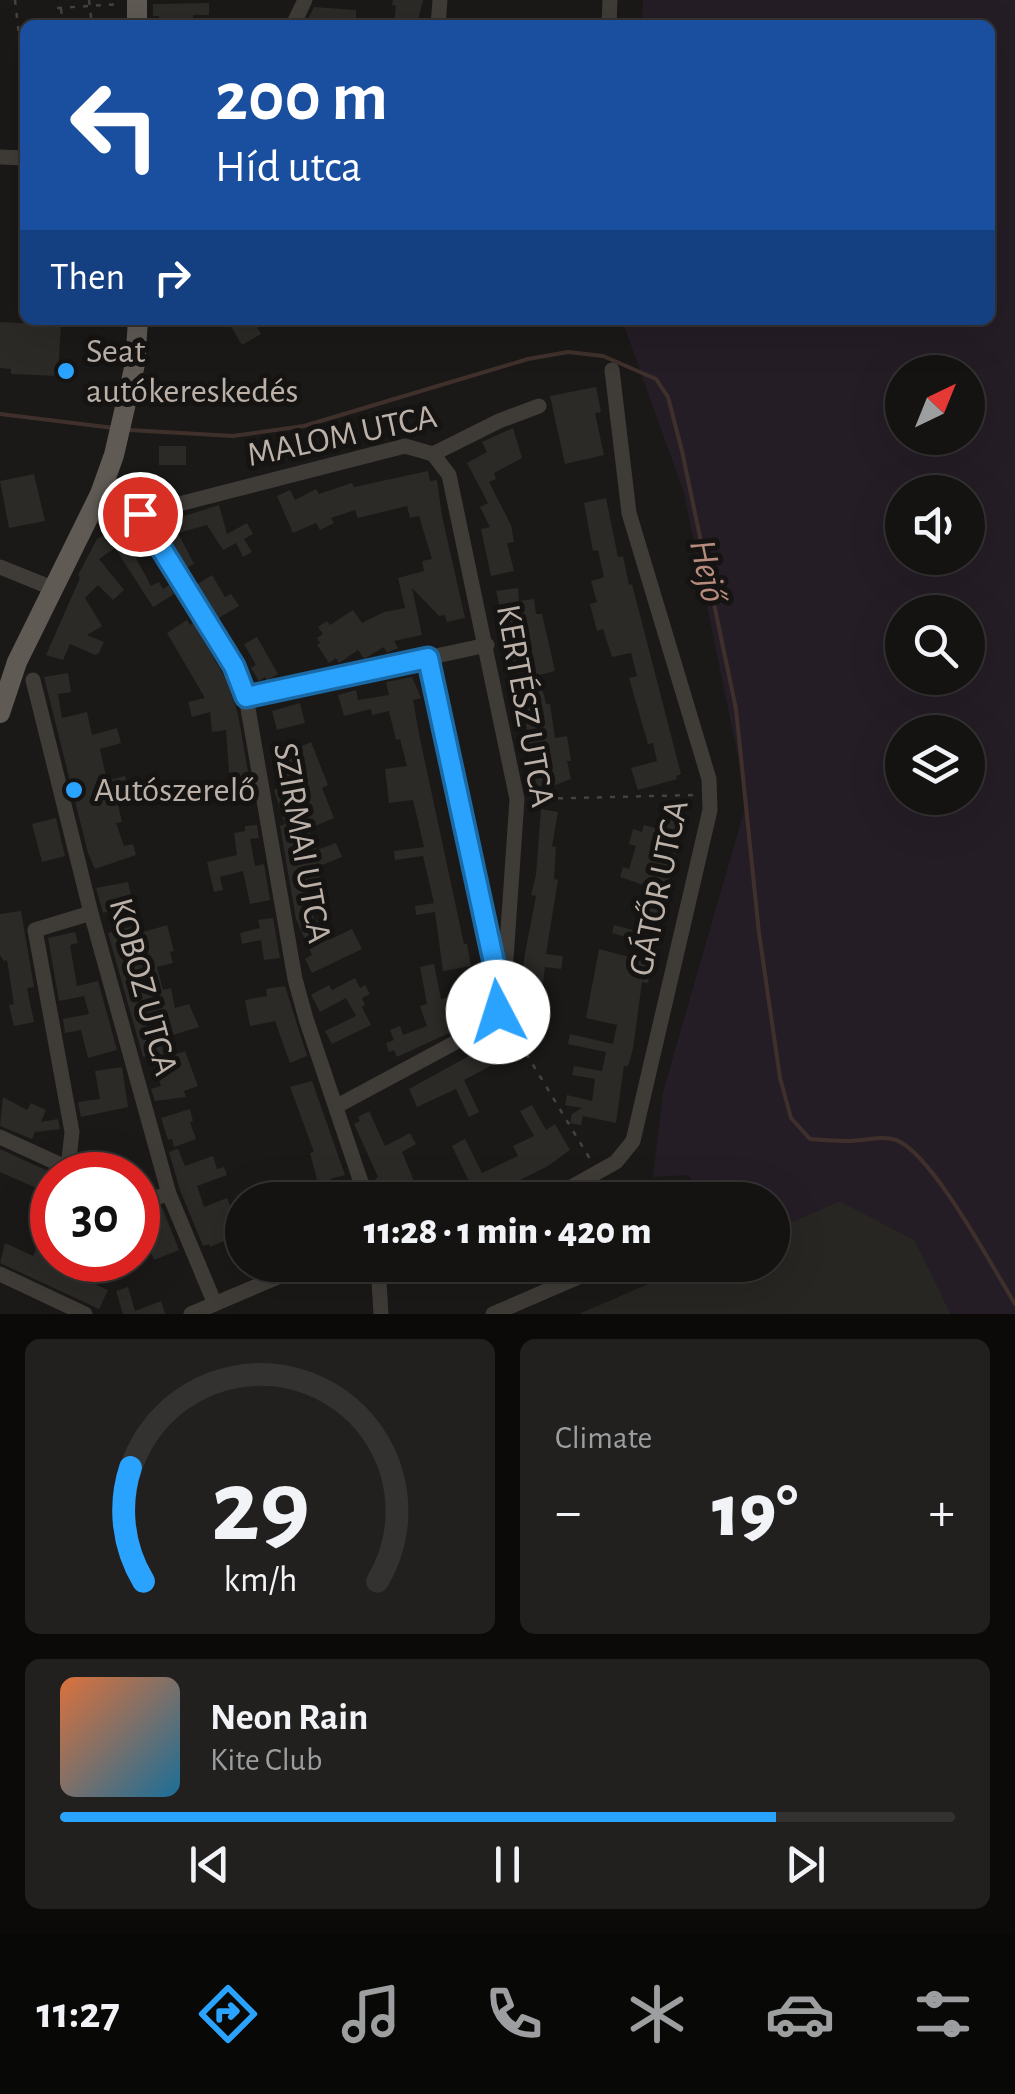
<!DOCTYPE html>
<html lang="en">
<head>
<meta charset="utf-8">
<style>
	body { margin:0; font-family:"Alegreya Sans",sans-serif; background:#21201f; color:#f1f3f6; height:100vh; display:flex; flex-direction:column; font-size:38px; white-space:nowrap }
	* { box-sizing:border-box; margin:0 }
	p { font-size:32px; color:#9d9e9f }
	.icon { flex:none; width:55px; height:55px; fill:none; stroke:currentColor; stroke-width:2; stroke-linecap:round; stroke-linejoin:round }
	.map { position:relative; height:1314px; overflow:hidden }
	.sheet { display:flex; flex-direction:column; gap:25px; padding:25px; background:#0b0a09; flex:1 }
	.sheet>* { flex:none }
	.top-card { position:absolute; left:20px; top:20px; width:975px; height:305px; border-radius:15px; box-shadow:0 10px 40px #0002,0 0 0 2px #333231; background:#1a4fa0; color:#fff; overflow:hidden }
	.needle { width:65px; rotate:43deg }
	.controls { position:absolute; left:885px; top:355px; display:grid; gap:20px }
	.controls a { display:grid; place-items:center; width:100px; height:100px; border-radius:50%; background:#141311; box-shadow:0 10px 40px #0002,0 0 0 2px #333231; font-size:50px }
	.speed { position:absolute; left:30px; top:1152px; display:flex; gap:20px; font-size:50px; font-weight:700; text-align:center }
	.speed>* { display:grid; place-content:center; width:130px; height:130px; border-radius:50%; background:#141311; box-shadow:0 10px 40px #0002,0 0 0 2px #333231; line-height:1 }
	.speed .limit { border:15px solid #d22; background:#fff; color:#111 }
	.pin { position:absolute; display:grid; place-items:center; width:85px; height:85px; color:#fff; margin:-42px; border:5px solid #fff; border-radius:50%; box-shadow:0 2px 10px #0007 }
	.me { position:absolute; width:110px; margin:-55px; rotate:355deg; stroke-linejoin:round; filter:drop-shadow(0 0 8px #0008) }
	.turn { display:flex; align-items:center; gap:35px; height:210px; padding:0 30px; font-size:45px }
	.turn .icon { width:130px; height:130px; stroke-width:2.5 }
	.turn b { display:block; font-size:70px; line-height:85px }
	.then { display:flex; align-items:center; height:95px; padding:0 30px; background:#0003; gap:20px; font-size:38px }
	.big { font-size:75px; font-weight:800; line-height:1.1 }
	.sheet .card { flex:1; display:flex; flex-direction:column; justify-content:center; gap:15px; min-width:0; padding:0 35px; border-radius:15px; background:#21201f }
	.sheet .dial { align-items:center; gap:0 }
	.dial svg { height:260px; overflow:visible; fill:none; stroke:#333231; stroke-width:7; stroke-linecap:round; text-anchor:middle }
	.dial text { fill:#f1f3f6; stroke:none }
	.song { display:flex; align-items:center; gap:30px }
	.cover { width:120px; height:120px; border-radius:15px; background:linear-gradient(135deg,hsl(20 70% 55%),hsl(200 70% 35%)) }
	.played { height:10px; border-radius:5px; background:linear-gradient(90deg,#2aa3ff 80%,#333231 80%) }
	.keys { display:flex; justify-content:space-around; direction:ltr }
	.heat { display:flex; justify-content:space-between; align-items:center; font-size:55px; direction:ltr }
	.sheet .tiles { flex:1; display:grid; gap:25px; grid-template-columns:1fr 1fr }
	.card:last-child { grid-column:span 2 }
	.trip { position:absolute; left:225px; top:1182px; width:565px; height:100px; border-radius:50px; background:#141311; box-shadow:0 10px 40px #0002,0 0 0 2px #333231; font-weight:800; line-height:100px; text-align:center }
	.tabs { display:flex; height:160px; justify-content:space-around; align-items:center; background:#080807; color:#9d9e9f }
	.tabs .icon { width:70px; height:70px }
	.tabs .on { color:#2aa3ff }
	.tabs b { font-size:45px; color:#f1f3f6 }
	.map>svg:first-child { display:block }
	.built { fill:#272623 }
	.green { fill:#251d26; fill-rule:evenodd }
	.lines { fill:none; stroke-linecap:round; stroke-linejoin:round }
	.stream { stroke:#3f302c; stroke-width:4 }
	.building { fill:#2b2a27 }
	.path { stroke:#46423e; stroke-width:2.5; stroke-dasharray:5 8; stroke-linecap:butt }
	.minor { stroke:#3f3c38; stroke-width:15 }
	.major { stroke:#5f5a54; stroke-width:20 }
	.route-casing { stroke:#1b6aa6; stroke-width:25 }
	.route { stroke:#2aa3ff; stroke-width:18 }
	.poi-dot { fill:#2aa3ff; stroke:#151412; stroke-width:4 }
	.labels { text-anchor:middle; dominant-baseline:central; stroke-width:10; stroke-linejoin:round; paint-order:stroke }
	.poi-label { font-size:35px; fill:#bbb1a9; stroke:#151412; text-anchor:start }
	.street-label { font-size:35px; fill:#bbb1a9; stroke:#151412 }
	.water-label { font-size:38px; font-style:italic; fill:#b98b7d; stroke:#151412 }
</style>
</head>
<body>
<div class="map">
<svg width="1015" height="1314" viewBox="0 0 1015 1314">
	<rect width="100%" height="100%" fill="#1a1917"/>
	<path class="built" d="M840 1201 915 1240 951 1314H579L692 1265H772L773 1230Z"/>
	<path class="green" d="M643 0H1015V1314H951L915 1240 840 1201 773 1230 772 1200H710L688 1175 653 1177 663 1092 747 801 684 493 622 320H990V25H642ZM902 372H968V438H902ZM902 492H968V558H902ZM902 612H968V678H902ZM902 732H968V798H902Z"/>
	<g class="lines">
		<path class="stream" d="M0 414 114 428
			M129 430 233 436 304 426 528 359 568 352 603 356 656 379 668 397 682 451 736 709 759 933 780 1078 791 1118 810 1139C823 1140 836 1141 849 1141 864 1141 882 1135 896 1140 932 1153 993 1268 1015 1304"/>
	</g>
	<path class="building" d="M393 0H423L417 25 394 23 396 6 392 5Z
		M209 3V15H193V25H159V16H153V4Z
		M314 7 356 10V22L308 19Z
		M227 320H253L261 334 242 345Z
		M0 322 61 325 58 376 11 374V369L0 368Z
		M596 387 601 412 595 413 604 455 565 464 550 396Z
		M513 428 522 458 494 473 496 479 489 482 511 525 514 542 507 543 514 571 491 576 481 529 490 527 480 507 488 503 467 463 487 452 482 442Z
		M159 446H186V465H159Z
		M428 471 430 481 437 480 442 516 465 618 447 622 445 615 439 616 412 588 422 635 394 641 398 648 387 653 384 647 364 659 358 650 339 663 336 658 329 663 317 645 320 643 317 638 323 634 318 627 327 621 330 625 353 610 362 623 384 612 405 608 398 578 424 571 422 561 432 559 419 516 410 518 407 506 358 518 355 510 331 518 334 523 320 530 316 523 293 533 277 496 290 490 295 500 316 489 319 494 352 483 354 487Z
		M34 474 45 521 9 528 0 481Z
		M160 483 161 497 130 502 129 486Z
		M606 498 618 557 623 556 629 585 632 584 681 774 676 776 677 779 638 790 631 768 657 761 653 743 648 744 629 678 637 676 631 653 612 657 603 629 597 631 590 604 597 602 591 581 604 577 598 550 593 551 584 503Z
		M219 505 227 534 247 523 253 534 244 539 252 552 243 557 236 543 223 550 207 525 178 533 194 564 186 568 159 524Z
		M116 527 122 536 135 527 147 547 135 556 151 586 159 582 163 589 169 585 174 594 153 607 115 548 99 559 124 590 113 600 98 585 85 598 102 626 87 635 104 642 99 653 95 655 70 644 63 660 46 655 80 578 78 575 97 539Z
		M212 575 225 597 231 594 239 606 217 619 196 585Z
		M518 588 519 601 534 599 536 614H542L555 671 539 675 546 704H550L555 738 567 736 571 761H567L571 779 539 791 533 774 523 701 496 591Z
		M187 620 190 625 193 623 226 679 238 714 253 801 244 803 243 796 226 800 223 787 230 785 226 730 212 732 210 712 192 717 188 702 205 698 167 633Z
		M257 637 278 674 267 681 265 677 259 681 251 668 256 665 244 644Z
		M68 673 71 692 58 694 62 718 87 712 92 735 117 728 121 743 100 749 107 781 125 776 130 793 116 797 122 822 116 823 124 846 133 844 136 855 95 869 88 853 44 677Z
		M412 677 421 698 413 700 419 734 464 944H467L471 966 443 971 435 912 416 915 415 906 434 903 423 856 395 860 394 851 424 847 413 800 389 803 385 769 407 766 400 739 396 740 389 711 372 715 371 709 344 716 338 695 356 690 358 700 389 695 386 682Z
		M300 703 305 723 277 730 272 711Z
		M311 742 328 785 322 788 334 818 308 829 317 850 336 843 342 857 317 867 323 883 308 888 314 923 320 920 329 940 352 929 362 949 312 973 305 959 312 955 296 919 280 826 285 824 274 790 289 785 276 757Z
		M541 809 558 812 552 846 556 847 554 879 558 880 546 954 563 956 561 969 545 967 540 1008 546 1009 544 1027 520 1025 524 959 536 896 531 895 536 875Z
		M662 816 686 821 668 878 671 879 662 904 666 905 655 946 612 933 614 925 636 931 645 892 647 886 620 877 623 867 629 869 636 846 629 844 633 829 642 832 644 825 659 829Z
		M56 818 65 856 42 862 32 824Z
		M257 825 259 838 250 839 255 866 264 864 270 900 250 904 243 871 220 877 223 890 214 892 207 862 237 855 234 833 245 831V826Z
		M128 882 132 900 113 904 114 910 103 913 96 888Z
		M21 911 34 987 27 988 34 1022 14 1026 9 1005 14 1004 7 960 4 961 0 955V914Z
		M273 918 280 958 264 960 261 940 242 944 240 933 260 928 258 920Z
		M138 925 140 933 167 925 174 951 170 952 173 963 157 967 163 990 171 988 175 1008 189 1004 199 1027 160 1039 165 1058 185 1051 198 1086 184 1091 186 1097 155 1101 151 1089 161 1086 150 1055 143 1057 108 933Z
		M75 932 78 943 70 945 77 986 98 981 117 1050 88 1058 81 1030 65 1033 63 1019 89 1014 84 996 59 1001 48 938Z
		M599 949 652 963 648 983 642 982 633 1049 628 1066H624L616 1123 583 1116 581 1125 570 1123 572 1114 582 1108 565 1105 567 1095 592 1101 595 1079 572 1075 574 1066 602 1071 606 1052 568 1044 570 1034 613 1044 617 1025 586 1018Z
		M434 964 441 999 474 991 480 1015 447 1025 449 1033 397 1057 394 1050 389 1052 386 1043 394 1040 390 1030 400 1026 403 1035 427 1026 420 1006 427 1004 420 967Z
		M355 978 360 988 365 985 370 994 362 998 365 1005 362 1007 371 1025 332 1044 325 1031 356 1016 346 998 320 1012 311 995 329 985 332 990Z
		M285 986 307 1056 290 1063 275 1021 250 1026 245 1000 267 996 266 989Z
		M507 1035 517 1052 464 1080 479 1112 469 1117 456 1089 417 1107 409 1089Z
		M122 1067 128 1107 81 1117 78 1102 100 1099 95 1071Z
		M312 1081 345 1175 330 1179 331 1184 319 1187 310 1153 314 1152 290 1087Z
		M3 1097 27 1110 31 1103 46 1110 41 1122 58 1119 60 1129 35 1132 32 1139 0 1126Z
		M532 1105 546 1130 555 1124 570 1150 548 1166 492 1194 495 1200H478L452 1146 465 1139 482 1173 518 1156 513 1146 534 1136 520 1111Z
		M190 1109 193 1121 190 1122 196 1139 174 1147 172 1139 168 1140 161 1118Z
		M369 1111 385 1146 410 1133 416 1144 402 1152 414 1181 397 1189 402 1200H385L375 1179 378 1177 354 1124 360 1121 358 1117Z
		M0 1149 52 1173V1195L0 1172Z
		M178 1149 185 1166 213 1156 217 1169 224 1167 227 1175 197 1186 204 1207 227 1198 242 1233 237 1236 242 1254 232 1257 227 1240 210 1247 209 1244 203 1246 180 1190 169 1152Z
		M162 1207 179 1250 154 1260 141 1227 138 1228V1213Z
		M5 1243 33 1256 38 1245 51 1250 47 1260H82L74 1275 108 1290 99 1309 0 1263Z
		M128 1287 135 1311 161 1301 165 1314H123L116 1291Z"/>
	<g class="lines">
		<path class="path" d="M15 0 25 88
			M89 0 92 25
			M57 8 121 4
			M61 9 63 25
			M532 799 694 795
			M506 1020 590 1159"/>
		<path class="minor" d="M293 25 305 0
			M438 25 440 0
			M609 25 610 0
			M0 157 25 158
			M433 454 449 475 517 799 506 959 496 971
			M94 506 115 513 140 514 405 446 433 454 499 421 539 406
			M140 514 233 667 246 697 295 979 306 1019 367 1200
			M0 567 52 588
			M33 680 91 913 169 1194 215 1304
			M246 697 487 645
			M337 1106 484 1027 499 1011 501 1001 428 658
			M0 1137 83 1175
			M68 1168 72 1132 35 930 91 913
			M138 1199 143 1201 169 1194
			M548 1200 616 1162 633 1141 710 810 709 779 629 513 612 370
			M378 1265 381 1314
			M0 1274 85 1314
			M379 1274 402 1265
			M191 1314 306 1265
			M493 1314 606 1265"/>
		<path class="major" d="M137 25V0
			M0 713 17 662 100 494 114 455 135 364 138 320"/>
	</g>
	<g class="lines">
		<defs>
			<path id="route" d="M140 514 234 666 246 697 428 658 496 972 501 1001 498 1012"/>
		</defs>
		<use href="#route" class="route-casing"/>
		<use href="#route" class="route"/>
	</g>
	<g class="poi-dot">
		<circle cx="66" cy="371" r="10"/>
		<circle cx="74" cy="790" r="10"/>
	</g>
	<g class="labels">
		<g class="poi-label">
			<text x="86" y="351">Seat<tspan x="86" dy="40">autókereskedés</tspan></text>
			<text x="94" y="790">Autószerelő</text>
		</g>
		<g class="street-label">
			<text transform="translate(342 436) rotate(-12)">MALOM UTCA</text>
			<text transform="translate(525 706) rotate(80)">KERTÉSZ UTCA</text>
			<text transform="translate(302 843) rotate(80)">SZIRMAI UTCA</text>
			<text transform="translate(659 888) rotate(-78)">GÁTŐR UTCA</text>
			<text transform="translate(143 987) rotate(75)">KOBOZ UTCA</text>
		</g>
		<g class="water-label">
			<text transform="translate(707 571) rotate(78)">Hejő</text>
		</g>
	</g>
</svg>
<div class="controls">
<a><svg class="needle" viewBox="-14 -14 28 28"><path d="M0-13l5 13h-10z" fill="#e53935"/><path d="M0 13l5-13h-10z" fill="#9d9e9f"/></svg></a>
<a><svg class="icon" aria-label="sound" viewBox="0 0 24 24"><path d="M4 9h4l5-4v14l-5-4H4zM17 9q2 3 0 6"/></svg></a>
<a><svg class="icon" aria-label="search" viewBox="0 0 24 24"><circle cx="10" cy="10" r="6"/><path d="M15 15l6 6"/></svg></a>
<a><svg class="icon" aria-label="layers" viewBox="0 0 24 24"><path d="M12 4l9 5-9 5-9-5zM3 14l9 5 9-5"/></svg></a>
</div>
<div class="speed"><div class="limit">30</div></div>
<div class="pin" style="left:140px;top:514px;background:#d93025"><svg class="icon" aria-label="arrive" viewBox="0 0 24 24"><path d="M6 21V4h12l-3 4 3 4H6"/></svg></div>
<svg class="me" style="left:498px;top:1012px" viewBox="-20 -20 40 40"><circle r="19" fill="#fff"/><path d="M0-13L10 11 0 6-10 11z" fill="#2aa3ff"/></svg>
<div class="trip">11:28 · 1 min · 420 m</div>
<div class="top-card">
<div class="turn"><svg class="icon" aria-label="left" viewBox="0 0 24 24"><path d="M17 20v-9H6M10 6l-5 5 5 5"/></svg><div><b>200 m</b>Híd utca</div></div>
<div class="then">Then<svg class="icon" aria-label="right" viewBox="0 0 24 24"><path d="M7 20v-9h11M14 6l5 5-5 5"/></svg></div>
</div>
</div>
<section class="sheet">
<div class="tiles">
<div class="card dial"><svg viewBox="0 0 100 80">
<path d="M14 69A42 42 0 1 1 86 69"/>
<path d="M14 69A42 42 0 0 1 10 34" stroke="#2aa3ff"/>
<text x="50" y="56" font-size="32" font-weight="700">29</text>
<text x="50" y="72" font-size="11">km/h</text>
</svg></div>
<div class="card"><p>Climate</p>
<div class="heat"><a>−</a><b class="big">19°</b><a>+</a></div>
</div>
<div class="card">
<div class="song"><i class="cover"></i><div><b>Neon Rain</b><p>Kite Club</p></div></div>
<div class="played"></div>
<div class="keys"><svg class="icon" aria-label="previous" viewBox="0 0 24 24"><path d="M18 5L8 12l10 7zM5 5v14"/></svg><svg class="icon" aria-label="pause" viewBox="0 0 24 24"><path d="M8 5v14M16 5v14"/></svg><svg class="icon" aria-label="next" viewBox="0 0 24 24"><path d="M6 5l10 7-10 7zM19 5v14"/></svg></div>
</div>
</div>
</section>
<nav class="tabs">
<b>11:27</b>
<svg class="icon on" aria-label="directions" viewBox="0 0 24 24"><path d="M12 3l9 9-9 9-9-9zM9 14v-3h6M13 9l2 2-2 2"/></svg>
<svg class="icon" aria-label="music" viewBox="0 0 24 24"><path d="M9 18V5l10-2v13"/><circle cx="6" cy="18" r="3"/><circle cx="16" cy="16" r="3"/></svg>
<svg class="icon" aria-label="phone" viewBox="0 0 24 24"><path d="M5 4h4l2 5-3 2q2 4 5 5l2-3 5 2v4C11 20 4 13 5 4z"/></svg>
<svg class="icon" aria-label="climate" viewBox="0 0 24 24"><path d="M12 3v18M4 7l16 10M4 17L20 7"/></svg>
<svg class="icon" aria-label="car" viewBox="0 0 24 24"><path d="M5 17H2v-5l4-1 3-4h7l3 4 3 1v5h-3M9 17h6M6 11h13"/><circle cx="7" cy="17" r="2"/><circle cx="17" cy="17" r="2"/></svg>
<svg class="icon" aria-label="filters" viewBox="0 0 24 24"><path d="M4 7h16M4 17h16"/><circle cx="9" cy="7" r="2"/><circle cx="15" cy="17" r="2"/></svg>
</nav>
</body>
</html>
